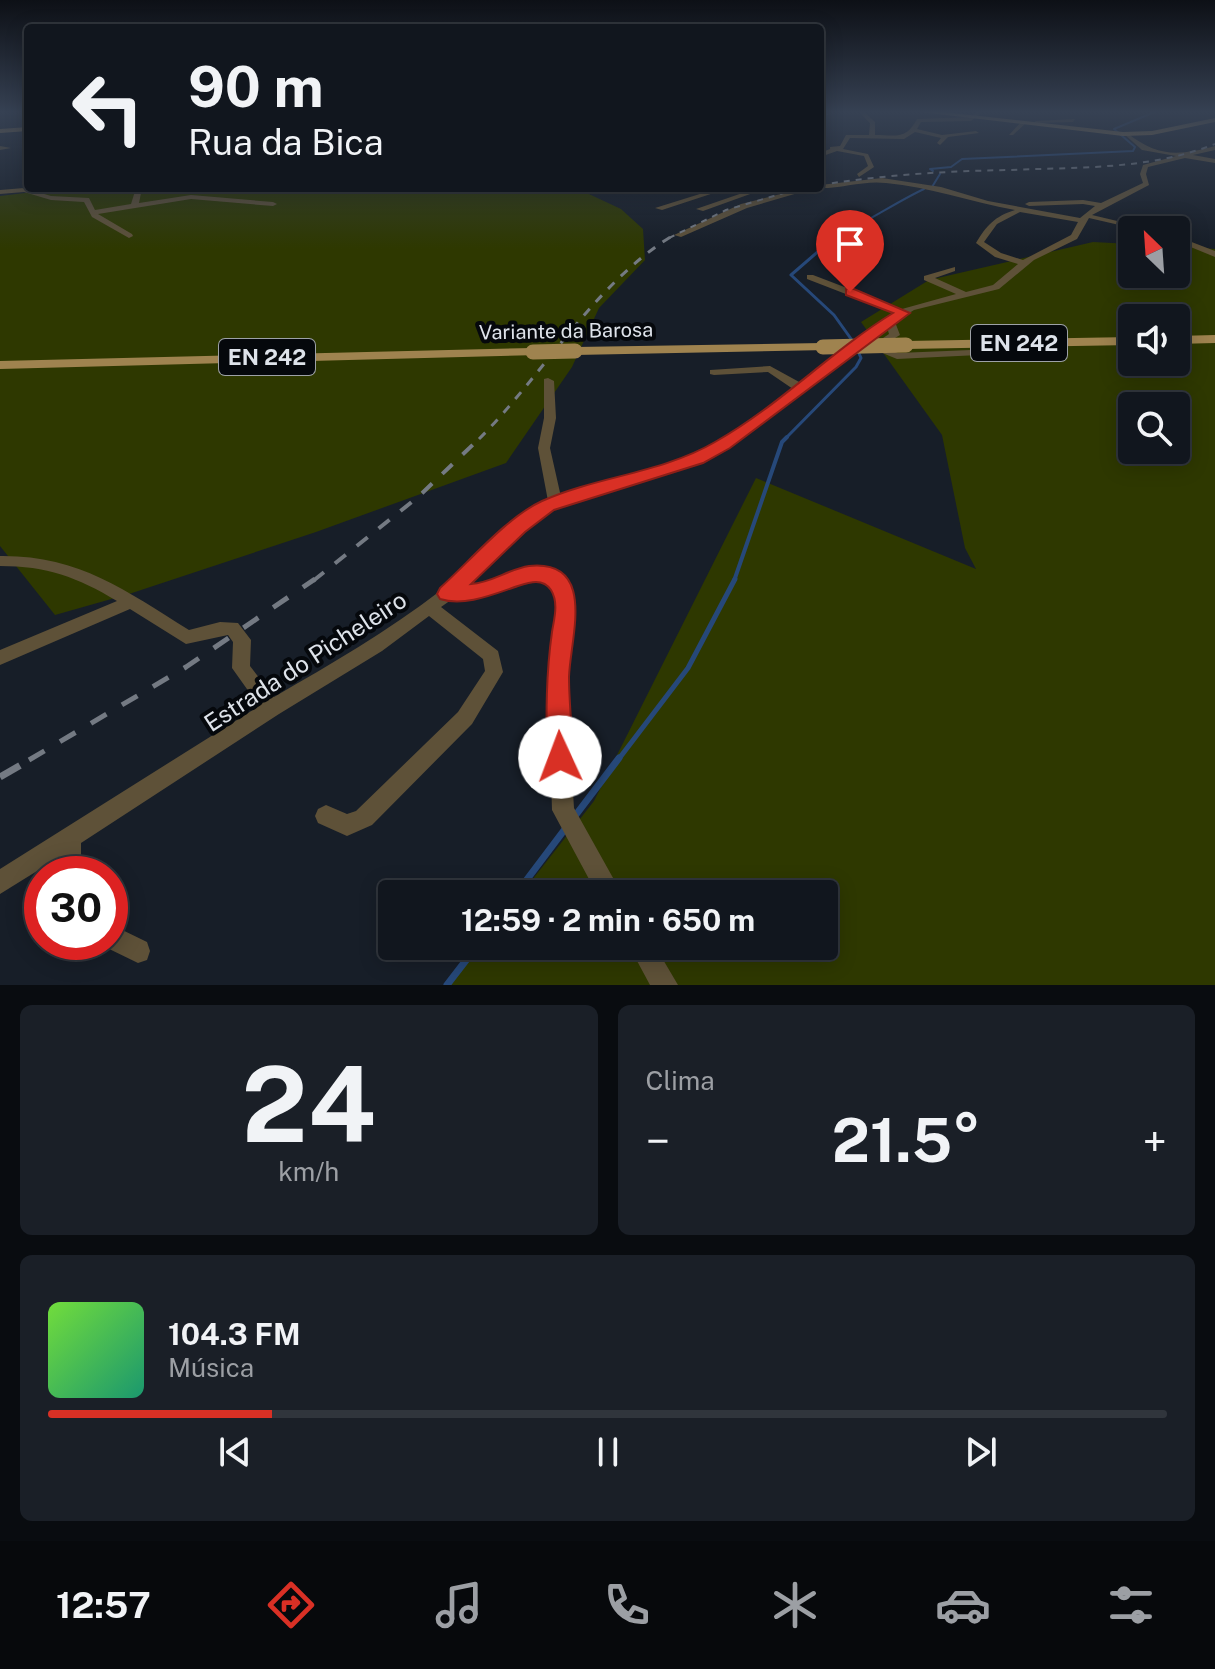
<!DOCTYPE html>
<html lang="pt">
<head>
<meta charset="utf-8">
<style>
	body { margin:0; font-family:"Public Sans",sans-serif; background:#1a1f27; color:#f1f3f6; height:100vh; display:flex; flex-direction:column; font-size:30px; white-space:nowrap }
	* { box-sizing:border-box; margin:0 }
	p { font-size:26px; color:#9c9fa4 }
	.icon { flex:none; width:44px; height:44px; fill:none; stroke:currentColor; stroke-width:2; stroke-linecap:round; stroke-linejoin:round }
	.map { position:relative; height:985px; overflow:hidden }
	.drawer { display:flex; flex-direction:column; gap:20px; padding:20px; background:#090c10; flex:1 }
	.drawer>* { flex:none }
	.banner { position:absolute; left:24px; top:24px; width:800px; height:168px; border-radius:8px; box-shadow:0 4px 20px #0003,0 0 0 2px #30353c; background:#11161e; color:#f1f3f6; overflow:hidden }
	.needle { width:52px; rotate:335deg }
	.buttons { position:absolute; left:1118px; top:216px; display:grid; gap:16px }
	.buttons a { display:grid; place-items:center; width:72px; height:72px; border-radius:8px; background:#11161e; box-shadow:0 4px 20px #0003,0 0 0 2px #30353c; font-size:40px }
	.speed { position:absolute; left:24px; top:856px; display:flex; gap:16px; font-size:40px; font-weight:700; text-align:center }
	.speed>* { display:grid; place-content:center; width:104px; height:104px; border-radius:50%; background:#11161e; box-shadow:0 4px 20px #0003,0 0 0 2px #30353c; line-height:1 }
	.speed .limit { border:12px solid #d22; background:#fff; color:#111 }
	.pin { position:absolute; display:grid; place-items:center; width:68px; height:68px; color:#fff; margin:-82px -34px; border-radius:50% 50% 50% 0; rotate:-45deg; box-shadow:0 0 8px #0007 }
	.pin .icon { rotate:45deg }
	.me { position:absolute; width:88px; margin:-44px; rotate:358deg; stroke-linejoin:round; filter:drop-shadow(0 0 6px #0008) }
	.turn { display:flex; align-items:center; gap:28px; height:168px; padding:0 32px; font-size:36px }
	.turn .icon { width:104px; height:104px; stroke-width:2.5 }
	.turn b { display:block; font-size:56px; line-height:68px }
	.big { font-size:60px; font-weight:700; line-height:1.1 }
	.drawer .card { flex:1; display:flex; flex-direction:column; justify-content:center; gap:12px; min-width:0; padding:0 28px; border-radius:12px; background:#1a1f27 }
	.drawer .dial { align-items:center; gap:0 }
	.dial b { font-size:104px; line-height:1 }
	.song { display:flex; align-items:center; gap:24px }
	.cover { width:96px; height:96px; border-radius:12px; background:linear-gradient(135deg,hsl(100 70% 55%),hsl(160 70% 35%)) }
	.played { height:8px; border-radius:4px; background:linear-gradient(90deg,#d93025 20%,#30353c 20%) }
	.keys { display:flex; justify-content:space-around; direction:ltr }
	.heat { display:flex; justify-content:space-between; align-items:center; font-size:44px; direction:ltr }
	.drawer .tiles { flex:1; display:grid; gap:20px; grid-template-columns:1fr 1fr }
	.card:last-child { grid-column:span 2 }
	.trip { position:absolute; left:378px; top:880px; width:460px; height:80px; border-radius:8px; background:#11161e; box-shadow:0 4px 20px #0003,0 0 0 2px #30353c; font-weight:700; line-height:80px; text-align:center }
	.tab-bar { display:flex; height:128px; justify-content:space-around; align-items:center; background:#07090c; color:#9c9fa4 }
	.tab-bar .icon { width:56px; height:56px }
	.tab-bar .selected { color:#d93025 }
	.tab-bar b { font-size:36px; color:#f1f3f6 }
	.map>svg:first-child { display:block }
	.green { fill:#2e3800; fill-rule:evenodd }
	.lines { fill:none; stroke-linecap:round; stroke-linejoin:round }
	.stream-far4 { stroke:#264879; stroke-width:2 }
	.stream-far3 { stroke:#264879; stroke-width:3 }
	.stream-far2 { stroke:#264879; stroke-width:4 }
	.stream-far1 { stroke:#264879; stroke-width:5 }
	.stream { stroke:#264879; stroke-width:7 }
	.minor { fill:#5e5138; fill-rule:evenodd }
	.major { fill:#9f834f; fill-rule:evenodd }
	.rail-far4 { stroke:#747a83; stroke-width:2; stroke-dasharray:6 6; stroke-linecap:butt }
	.rail-far3 { stroke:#747a83; stroke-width:3; stroke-dasharray:9 9; stroke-linecap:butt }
	.rail-far2 { stroke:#747a83; stroke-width:4; stroke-dasharray:14 14; stroke-linecap:butt }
	.rail-far1 { stroke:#747a83; stroke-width:5; stroke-dasharray:18 18; stroke-linecap:butt }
	.rail { stroke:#747a83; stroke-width:7; stroke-dasharray:23 23; stroke-linecap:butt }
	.major-bridge { stroke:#9f834f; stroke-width:15 }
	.route { fill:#d93025; stroke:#8d1f18; stroke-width:2 }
	.labels { text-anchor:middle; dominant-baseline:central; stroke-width:8; stroke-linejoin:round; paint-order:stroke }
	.far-street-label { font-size:20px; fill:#dee3ea; stroke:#05080c }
	.shield { fill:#05080c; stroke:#9da1a7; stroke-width:2 }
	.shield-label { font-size:22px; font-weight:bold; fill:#dee3ea }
	.street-label { font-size:24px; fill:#dee3ea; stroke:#05080c }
</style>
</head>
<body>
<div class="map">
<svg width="1215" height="985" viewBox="0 0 1215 985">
	<rect width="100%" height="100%" fill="#171e28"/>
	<path class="green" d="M67 188H576L621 209 643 229 645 260 599 308 572 367 506 463 316 532 129 594 55 615 0 546V196Z
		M1093 242 1132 244V274H1176V246L1215 249V985H449L480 946H824V894H521L594 801 756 478 976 569 965 548 942 435 861 322 929 280ZM1132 318H1176V362H1132ZM1132 406H1176V450H1132Z"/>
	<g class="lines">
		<path class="stream-far4" d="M933 171 930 169 951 167 962 159 1133 151 1135 147 1114 129 1157 111
			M932 187 940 174
			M831 238C864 225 892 204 924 189"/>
		<path class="stream-far3" d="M836 236 791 275 834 315 854 343
			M785 439 856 367 861 358 858 351"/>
		<path class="stream-far2" d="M734 581 782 442 787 437"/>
		<path class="stream-far1" d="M618 760 688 668 735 579"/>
		<path class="stream" d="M575 816 619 758
			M516 894 565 829
			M447 985 477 946"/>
		<path class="minor" d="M820 111 829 114 830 115H820Z
			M858 111H863L875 122V135C896 135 906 140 917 119L970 117 978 111H983L971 121 921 122 917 129 942 135 976 131 979 133 948 137 940 145 937 143 941 138 915 132 904 139 850 138 843 149 868 154 874 167 859 177 857 174 868 166 864 156 837 151 820 157V153L830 149V147L840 146 846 135H869L870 123Z
			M1075 119 1073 122 1033 123 1036 121Z
			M1022 121 1027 122 1013 135H1009Z
			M1123 133H1127C1158 157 1178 156 1215 146V150L1193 155 1215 159V163L1185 158 1148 167 1146 174 1149 185 1092 215 1155 230H1141L1089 218 1077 239 1034 260 999 289 914 310 895 322 900 335 890 341V350L898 353 995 349 999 350V354L897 359 880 352V340L889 334 887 327 806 391 729 447 702 462 552 509 523 531 465 586 478 585 530 568 556 572 567 584 575 601 566 676 574 808 622 894H597L552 810 548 676 559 601 552 587 546 581 531 580 479 597 451 600 441 607 498 651 503 672 472 724 372 825 347 836 318 823 315 816 318 809 326 805 347 814 356 811 458 712 485 671 483 659 429 616 382 651 279 714 81 843V874H57L58 858 0 894V869L259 706 232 668 233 642 228 635 186 644 130 609 0 665V650L117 601C77 577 47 566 0 566V556C78 555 125 590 189 630L220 622 238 623 251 640 250 666 274 697C331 664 388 631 440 591 468 569 516 511 548 501L538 448 544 418V379L548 378 554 381 556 418 550 448 561 497 692 456 719 441 793 389 768 372 714 375 710 374V370L770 366 801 383 869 329 895 313 807 279V275H813L902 309 956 294 924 280V276L955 267V271L935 278 966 292 993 285 1018 264 995 257 976 243C986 226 995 216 1015 210 971 202 930 187 886 183 864 180 840 189 818 188L820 185 882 178 941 187 988 201 1080 218 1095 206 1083 204 1029 206 1025 204 1029 202 1083 200 1101 203 1143 183 1140 174 1143 165 1176 156 1142 150ZM1020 212 1078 222 1071 235 1023 260 1001 253 984 242 997 224Z
			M0 146 11 148 0 150Z
			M24 188 51 196 89 198 95 210 131 204 136 188H142L139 203 191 195 273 202 277 204 273 206 191 199 98 214 132 234 133 236 129 238 92 217 84 202 51 200 24 192 0 194V190Z
			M477 188H484V189L481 191Z
			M719 188H729L662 210 655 208Z
			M757 188H767L703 211 696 209Z
			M804 188H815L747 208 681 237 674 235 741 204Z
			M1176 236 1215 251V257L1176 241Z
			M110 924 147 942 150 951 147 960 138 963 101 945 100 942H110Z
			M629 946H655L678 985H650Z"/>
		<path class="major" d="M912 111H935L1123 132 1152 131 1215 118V122L1152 135 1123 136Z
			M28 127V131L0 133V129Z
			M1215 335V343L1176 344V336Z
			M1132 337V345L906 349 899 345 906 341Z
			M823 343 828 344V350L575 355 568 351 575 347Z
			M533 348 540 352 538 355 0 369V361Z"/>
		<path class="rail-far4" d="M820 185C883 175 946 171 1009 170 1079 167 1149 170 1215 144
			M669 238 726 210 801 188"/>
		<path class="rail-far3" d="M479 439C544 374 594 284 672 236"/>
		<path class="rail-far2" d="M313 581 418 497 481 437"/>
		<path class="rail-far1" d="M29 760 186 667 315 579"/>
		<path class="rail" d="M0 777 33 758"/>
		<path class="major-bridge" d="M823 347 906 345
			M533 352 575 351"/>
	</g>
	<linearGradient id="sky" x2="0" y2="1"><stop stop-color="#0d1016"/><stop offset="0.45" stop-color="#364153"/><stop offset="1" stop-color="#364153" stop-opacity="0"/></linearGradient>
	<rect width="1215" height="249" fill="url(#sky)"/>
	<path class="route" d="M846 289H854L910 313 730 448 703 463 554 510 525 532 471 584C491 583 509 569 529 566 598 559 570 639 569 677 569 703 572 730 574 757L570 765 560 769 551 765 547 757C546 714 546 674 552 632 554 619 559 603 551 590 543 578 530 582 518 586 494 594 465 607 440 599L437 594 440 588C469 562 507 517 542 501 598 476 662 473 715 442 779 406 831 351 893 313L846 295Z"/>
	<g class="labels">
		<g class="far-street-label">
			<text transform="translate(566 331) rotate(-1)">Variante da Barosa</text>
		</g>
		<g class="shield">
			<rect x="971" y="325" width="96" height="36" rx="6"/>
			<rect x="219" y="339" width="96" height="36" rx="6"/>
		</g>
		<g class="shield-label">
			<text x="1019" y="343">EN 242</text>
			<text x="267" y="357">EN 242</text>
		</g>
		<g class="street-label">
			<text transform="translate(305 661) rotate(-33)">Estrada do Picheleiro</text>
		</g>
	</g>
</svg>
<div class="buttons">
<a><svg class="needle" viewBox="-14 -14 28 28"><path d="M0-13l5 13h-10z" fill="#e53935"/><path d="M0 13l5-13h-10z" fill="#9c9fa4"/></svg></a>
<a><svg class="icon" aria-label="sound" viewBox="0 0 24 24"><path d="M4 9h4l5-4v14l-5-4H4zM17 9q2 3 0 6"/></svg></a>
<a><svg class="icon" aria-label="search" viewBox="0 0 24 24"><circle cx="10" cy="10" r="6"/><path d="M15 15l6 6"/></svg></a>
</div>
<div class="speed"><div class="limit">30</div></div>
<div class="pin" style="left:850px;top:292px;background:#d93025"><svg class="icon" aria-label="arrive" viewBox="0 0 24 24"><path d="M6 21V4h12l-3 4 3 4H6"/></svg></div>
<svg class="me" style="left:560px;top:757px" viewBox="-20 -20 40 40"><circle r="19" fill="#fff"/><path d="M0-13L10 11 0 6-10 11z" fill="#d93025"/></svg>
<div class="trip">12:59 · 2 min · 650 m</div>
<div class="banner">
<div class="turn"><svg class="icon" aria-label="left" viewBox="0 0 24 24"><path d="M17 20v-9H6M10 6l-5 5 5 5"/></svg><div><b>90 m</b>Rua da Bica</div></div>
</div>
</div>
<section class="drawer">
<div class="tiles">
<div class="card dial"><b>24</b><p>km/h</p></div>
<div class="card"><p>Clima</p>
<div class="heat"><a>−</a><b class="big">21.5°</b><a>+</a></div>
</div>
<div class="card">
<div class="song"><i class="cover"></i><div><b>104.3 FM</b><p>Música</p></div></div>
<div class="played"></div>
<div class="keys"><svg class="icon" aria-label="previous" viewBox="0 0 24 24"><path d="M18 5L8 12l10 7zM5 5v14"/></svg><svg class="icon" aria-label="pause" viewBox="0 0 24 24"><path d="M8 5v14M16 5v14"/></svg><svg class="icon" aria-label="next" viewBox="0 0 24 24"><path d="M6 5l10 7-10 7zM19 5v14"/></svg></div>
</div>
</div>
</section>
<nav class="tab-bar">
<b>12:57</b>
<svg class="icon selected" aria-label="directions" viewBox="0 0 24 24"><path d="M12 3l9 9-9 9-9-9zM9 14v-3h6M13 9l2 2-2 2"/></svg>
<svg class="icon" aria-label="music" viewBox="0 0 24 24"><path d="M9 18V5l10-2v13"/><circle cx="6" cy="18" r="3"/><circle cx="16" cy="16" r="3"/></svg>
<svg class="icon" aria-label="phone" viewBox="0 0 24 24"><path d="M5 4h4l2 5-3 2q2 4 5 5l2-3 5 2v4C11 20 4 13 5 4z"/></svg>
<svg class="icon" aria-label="climate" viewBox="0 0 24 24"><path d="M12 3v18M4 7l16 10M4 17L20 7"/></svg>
<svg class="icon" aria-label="car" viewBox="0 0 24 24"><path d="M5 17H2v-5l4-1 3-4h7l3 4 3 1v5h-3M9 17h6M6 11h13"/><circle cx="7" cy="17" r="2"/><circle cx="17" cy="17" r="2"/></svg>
<svg class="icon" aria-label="filters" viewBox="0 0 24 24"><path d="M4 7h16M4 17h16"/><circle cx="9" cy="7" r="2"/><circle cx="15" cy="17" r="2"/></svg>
</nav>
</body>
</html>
